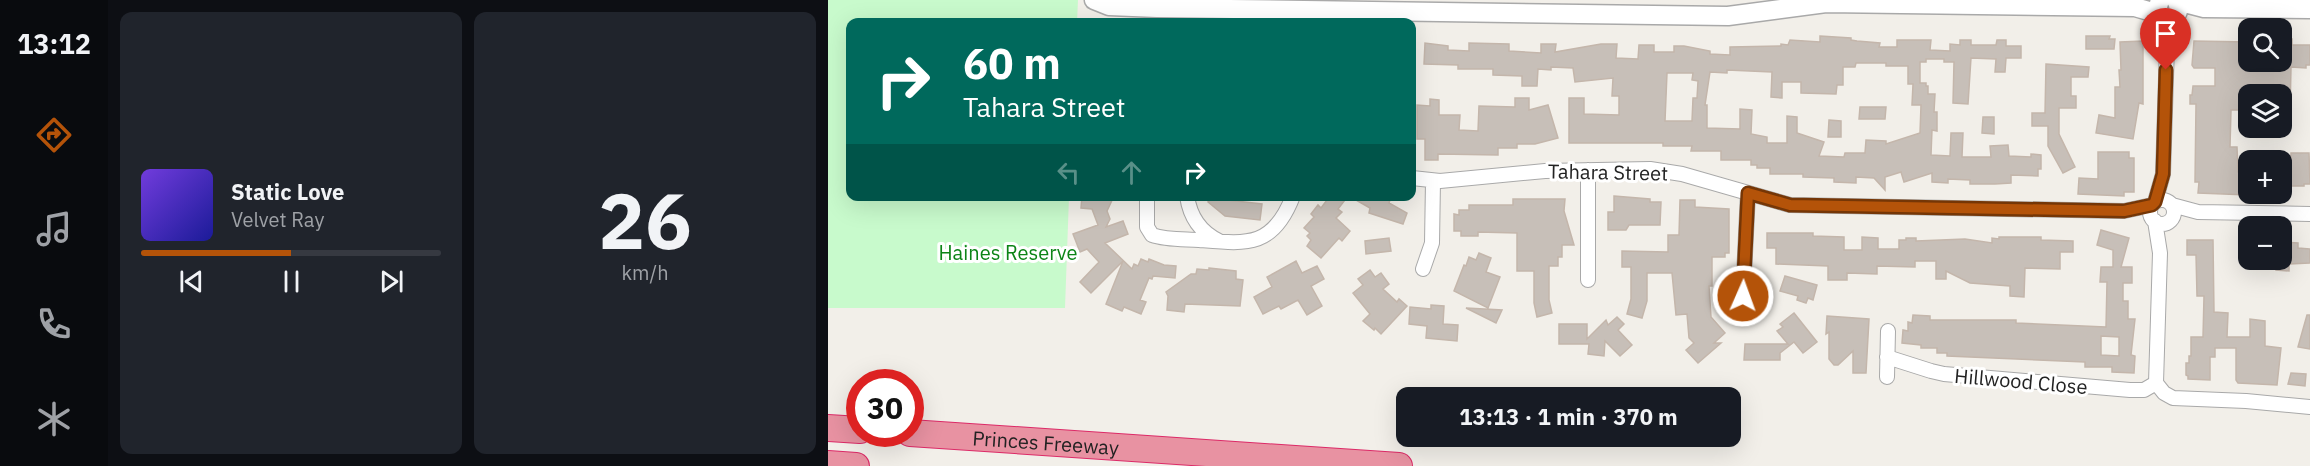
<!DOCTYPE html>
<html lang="en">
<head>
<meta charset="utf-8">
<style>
	body { margin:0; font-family:"IBM Plex Sans",sans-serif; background:#20242c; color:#f1f3f6; height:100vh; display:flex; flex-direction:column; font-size:22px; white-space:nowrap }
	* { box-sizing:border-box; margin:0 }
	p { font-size:20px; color:#9ea1a6 }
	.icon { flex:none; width:33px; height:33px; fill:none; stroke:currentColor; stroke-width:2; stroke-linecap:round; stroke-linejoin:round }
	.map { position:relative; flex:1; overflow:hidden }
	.side { display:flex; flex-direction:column; gap:12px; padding:12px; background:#0d0f14; width:720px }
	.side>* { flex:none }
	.banner { position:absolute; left:18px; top:18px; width:570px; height:183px; border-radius:12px; box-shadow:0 6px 24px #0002; background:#00695c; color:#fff; overflow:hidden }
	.tools { position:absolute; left:1410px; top:18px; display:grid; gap:12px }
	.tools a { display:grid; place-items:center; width:54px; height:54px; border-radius:12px; background:#171b24; box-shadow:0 6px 24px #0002; font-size:30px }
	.speed { position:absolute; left:18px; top:369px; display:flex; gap:12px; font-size:30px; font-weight:700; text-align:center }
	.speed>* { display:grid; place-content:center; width:78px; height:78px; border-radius:50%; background:#171b24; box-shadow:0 6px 24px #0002; line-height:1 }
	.speed .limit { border:9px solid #d22; background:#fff; color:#111 }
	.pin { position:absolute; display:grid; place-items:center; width:51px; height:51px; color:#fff; margin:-62px -26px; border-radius:50% 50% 50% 0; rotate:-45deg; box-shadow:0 0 6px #0007 }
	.pin .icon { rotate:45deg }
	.me { position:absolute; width:66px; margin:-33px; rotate:2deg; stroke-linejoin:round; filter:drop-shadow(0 0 4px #0008) }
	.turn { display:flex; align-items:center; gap:21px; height:126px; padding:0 18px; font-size:27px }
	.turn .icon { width:78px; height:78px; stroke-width:2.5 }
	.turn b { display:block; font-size:42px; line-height:51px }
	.lanes { display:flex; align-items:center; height:57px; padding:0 18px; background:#0003; justify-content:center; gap:30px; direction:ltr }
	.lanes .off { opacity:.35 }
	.side .tile { flex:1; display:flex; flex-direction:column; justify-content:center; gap:9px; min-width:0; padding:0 21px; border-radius:12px; background:#20242c }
	.side .dial { align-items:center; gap:0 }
	.dial b { font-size:78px; line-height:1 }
	.song { display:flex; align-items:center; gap:18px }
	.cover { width:72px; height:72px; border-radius:9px; background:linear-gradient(135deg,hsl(260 70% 55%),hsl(240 70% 35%)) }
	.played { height:6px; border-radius:3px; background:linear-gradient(90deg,#b45309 50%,#363941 50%) }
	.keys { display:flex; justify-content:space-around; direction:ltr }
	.side .tiles { flex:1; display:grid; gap:12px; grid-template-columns:repeat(2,1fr) }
	.trip { position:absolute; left:568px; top:387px; width:345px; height:60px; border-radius:12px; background:#171b24; box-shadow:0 6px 24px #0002; font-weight:700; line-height:60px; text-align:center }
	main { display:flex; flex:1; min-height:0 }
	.menu { display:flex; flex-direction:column; width:108px; justify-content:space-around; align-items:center; background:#090b0e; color:#9ea1a6 }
	.menu .icon { width:42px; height:42px }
	.menu .on { color:#b45309 }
	.menu b { font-size:27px; color:#f1f3f6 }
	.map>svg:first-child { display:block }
	.park { fill:#c8facc }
	.building { fill:#c7bfb8; stroke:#c4b6ab; stroke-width:1.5; fill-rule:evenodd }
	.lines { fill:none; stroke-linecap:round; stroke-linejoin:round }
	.minor-casing { stroke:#a9a9a9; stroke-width:16 }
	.tertiary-casing { stroke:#a9a9a9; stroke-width:21 }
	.motorway-casing { stroke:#dc2a67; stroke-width:28 }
	.minor { stroke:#fff; stroke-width:14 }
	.tertiary { stroke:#fff; stroke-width:18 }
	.motorway { stroke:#e892a2; stroke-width:26 }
	.route-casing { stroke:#753606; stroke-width:15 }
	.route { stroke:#b45309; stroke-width:10 }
	.labels { text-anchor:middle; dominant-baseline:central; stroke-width:6; stroke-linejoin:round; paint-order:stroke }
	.street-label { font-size:20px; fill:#222; stroke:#fff }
	.park-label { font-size:20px; fill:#0c8416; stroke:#fff }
</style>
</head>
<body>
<main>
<nav class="menu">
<b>13:12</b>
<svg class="icon on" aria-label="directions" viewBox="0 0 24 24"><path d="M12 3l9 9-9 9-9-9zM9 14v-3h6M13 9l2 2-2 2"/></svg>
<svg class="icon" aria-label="music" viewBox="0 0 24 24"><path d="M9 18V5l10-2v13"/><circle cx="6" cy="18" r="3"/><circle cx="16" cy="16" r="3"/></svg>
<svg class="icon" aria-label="phone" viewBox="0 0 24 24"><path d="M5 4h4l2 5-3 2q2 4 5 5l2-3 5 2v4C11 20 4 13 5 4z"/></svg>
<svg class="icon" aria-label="climate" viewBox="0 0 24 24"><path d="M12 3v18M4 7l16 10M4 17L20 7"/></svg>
</nav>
<section class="side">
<div class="tiles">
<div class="tile">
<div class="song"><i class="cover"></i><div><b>Static Love</b><p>Velvet Ray</p></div></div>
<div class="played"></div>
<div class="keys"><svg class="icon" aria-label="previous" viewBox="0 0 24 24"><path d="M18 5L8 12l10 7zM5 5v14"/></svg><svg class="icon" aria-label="pause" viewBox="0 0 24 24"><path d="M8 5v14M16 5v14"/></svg><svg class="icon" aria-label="next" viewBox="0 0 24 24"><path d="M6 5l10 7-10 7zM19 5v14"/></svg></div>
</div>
<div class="tile dial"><b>26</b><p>km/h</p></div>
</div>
</section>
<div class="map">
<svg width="1482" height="466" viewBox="0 0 1482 466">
	<rect width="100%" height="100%" fill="#f2efe9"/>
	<path class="park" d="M0 0H250L249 22H22V196L241 197 237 308H0Z"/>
	<path class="building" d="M992 36 1023 38V40L1029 41 1052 43 1051 47H1069V40H1103L1102 50 1122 51V44L1132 45V40H1143V45H1168L1169 40H1178V46H1193V58H1178L1177 72H1167L1168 59 1143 58 1140 104 1125 103 1126 62H1116V59H1098V62H1092V83H1098V86H1100V94H1107L1106 112H1109V131L1104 130 1103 155 1122 156 1123 133H1135L1134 157H1163L1162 146 1180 145 1181 156 1203 157V154L1213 155V169H1210V176L1183 175V183L1167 184H1142V180L1120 179V183L1104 182V173L1076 182 1073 172 1057 177V190L1046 178 1028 177V183L1006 182V178L975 177V174H942V168H929V165H923V160H893V151H863L864 146H835V143H741V98H756V114L791 115V96H784L785 78 747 82 745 68 723 67V70L710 69 709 86H694V76L665 75V69H630V65L596 64 597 43 620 46V50L641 51V43L681 44V51L713 53V44H728L727 52 773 44H789L788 58 810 59 811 45H826V52H846V46H856L882 51V54L902 55V47L953 46V44L960 45 962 40 992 42ZM1028 63H1058V66H1080V84H1085L1084 105H1093L1092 133 1058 144V141L1038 140 1037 153H1017L1016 157 991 156 996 142 969 133V117L959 116V143H939V137L923 134 924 110 912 109V129L879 128V105H877L882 72 899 73V70L944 72 943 97 954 98V82H973V93L1008 94 1009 85H1015V67H1027ZM839 73H865L864 80 870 81 869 98H865L864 121H837Z
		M1258 36H1282L1281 39H1287L1286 49H1258Z
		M1454 39H1464V45H1482V65H1478V68L1463 67 1462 114H1454V94H1420V110H1403L1402 147H1409L1410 172H1420V195L1370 193 1371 182H1367L1368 104H1362V95H1364L1365 86H1387V68H1366L1364 65 1366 41 1420 42V62H1454Z
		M1315 41V104L1311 103 1305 139 1268 133 1271 115 1287 118V87H1292L1291 70H1293L1292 42Z
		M1218 64 1261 67 1260 77H1243V96H1248V108H1231V134L1247 167 1235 173 1220 146V126H1204V113H1217Z
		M687 98H701V110L720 105 730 138 707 144H689V148H670V155L610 154V160H597V139H589V105L602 106V99L611 100V115H632L631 130 650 131 651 106 687 107Z
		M1032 107H1058L1057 119H1031Z
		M1155 117H1166V134L1154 133Z
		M1001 120 1013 121V137H1000Z
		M1270 152H1301V158H1306V192H1296V196L1250 194 1251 178 1270 179Z
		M1463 153H1481L1482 184H1476V186H1463Z
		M254 196H286L279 211 282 219 278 227 295 221 300 234 277 243 304 269 306 264 310 266 313 259 320 262 321 259 336 265 348 266 347 278 325 276 324 279 321 278 312 300 318 302 313 314 296 307 294 311 278 304 295 261 263 293 252 282 271 262 259 249 252 252 245 234 270 225 264 209 253 208Z
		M385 196H402L399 200 434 204 432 220 397 216 380 202Z
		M502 196H520L510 209 514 212 508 218 522 231 514 241 511 238 493 258 479 246 483 240 479 236 482 233 476 228 486 217 483 214 490 205 493 208Z
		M521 196H553L562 200 561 203 579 213 575 224 541 213 542 208Z
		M786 196 822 199V202H833L832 225H801L798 230H780V212H786Z
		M685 199H737L736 211 746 245H734V257H730V266H721V300L724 313 709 317 706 303V271H689V233L650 232V236H633V231H626V214L631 215V210H641V205H685Z
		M852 200H867V207L901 209V253H897V257H884V286H881L883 317 897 333 886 343H893L870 363 858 350 866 343 861 338 859 314 848 315 844 273H819V301L814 318 799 314 803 299V267H794V251L840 252V235H851Z
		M1273 230 1301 238 1293 267H1304V283H1295V301H1300V319H1307L1303 355 1307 356 1306 373 1284 372V367H1257V362L1119 356V353H1109V348H1093V345L1074 343 1075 330 1080 331V322L1084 323 1085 315 1102 316V320H1188V323L1278 327 1279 282H1272L1273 267H1285V250L1269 245ZM1273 336 1291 337V356L1273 355Z
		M939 233H985V236L1016 237V250H1034V237L1050 238V249H1071V240H1078V238H1088V241L1137 239 1164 243V238L1171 239V237H1213V240L1245 241V252H1232V269L1197 268 1196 297 1182 296V286L1142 283 1118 271V279H1108V261H1087V267L1049 266V274L1019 273V280H1000V266L948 264V248H939Z
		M561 238 563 251 538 254 537 241Z
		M1359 240H1385L1386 312 1400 313 1399 337H1422V319L1437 321V346L1453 348 1449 385 1410 383 1408 380V348H1387V357H1382V380L1360 379V376L1358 375V363H1361V356H1363V337H1375L1376 296H1369L1368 255H1359Z
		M1455 242 1470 243V248L1482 249V263L1461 264V271L1448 270V260H1454Z
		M651 253 663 258 658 272 672 277 660 308 626 291 636 265 638 266 641 257 648 260Z
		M468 261 474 273 489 266 496 279 483 286 494 306 479 315 470 300 453 309 451 306 435 314 426 297 444 287 439 277Z
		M381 268 408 271V279L415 280 412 306 357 304 356 312 339 310 340 296 338 292 363 274H368L369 269 381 270Z
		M542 270 547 277 553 273 561 284 555 289 569 302 571 299 579 306 553 334 547 328 546 330 535 321 542 314 525 293 535 285 530 279Z
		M957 276 989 285 985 300 980 298 978 303 969 300 970 296 952 291Z
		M603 305 616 306 615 324 630 325 629 341 598 338 599 326 581 324 582 307 603 309Z
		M638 308 674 310 668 323Z
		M966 313 989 342 975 353 966 342 952 353V360H916L917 344H960L949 331 955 327 952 324Z
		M1479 315H1482V349L1470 347Z
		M999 316 1041 319 1038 373H1025V351L1010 365H1006L1001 359V332L998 334Z
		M789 317 796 324 790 330 804 345 792 356 777 341 776 356 760 354 761 344H731V324H759V339L778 320 780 325Z
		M1463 373 1478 374 1477 386 1460 384Z"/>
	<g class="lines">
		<defs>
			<path id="minor" d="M760 170V280
				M584 178 612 181 717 171 822 169 854 174 962 205 1296 211 1324 205
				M319 196V227L324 235C338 240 356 239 371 240 419 244 445 248 465 196
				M359 196C362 217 372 232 391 241
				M1322 212a12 12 0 1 1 24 0a12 12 0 1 1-24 0Z
				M1327 202 1335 174 1339 46 1333 16
				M1344 205 1370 212 1482 214
				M1327 221 1332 253 1328 383
				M595 269 604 243 605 181
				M915 296 920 193
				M1059 357 1103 371 1116 374 1302 390H1316L1328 383
				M1059 377 1060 331
				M1328 383 1336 393 1345 398 1418 401 1482 407"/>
			<path id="tertiary" d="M266 0 281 6 329 8 900 16 998 3 1307 7 1331 14
				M1332 0 1329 10C1339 26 1357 15 1348 0
				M1349 1 1376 8 1482 9"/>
			<g id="motorway">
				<path d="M0 428 32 430"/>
				<path id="s1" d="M82 433 571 466"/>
				<path d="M0 464 28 466"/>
			</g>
		</defs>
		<use href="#minor" class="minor-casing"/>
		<use href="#tertiary" class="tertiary-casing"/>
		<use href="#motorway" class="motorway-casing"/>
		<use href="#minor" class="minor"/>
		<use href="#tertiary" class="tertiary"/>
		<use href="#motorway" class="motorway"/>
	</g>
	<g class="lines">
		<defs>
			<path id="route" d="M915 296 920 193 962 205 1296 211 1324 205 1327 202 1335 174 1338 70"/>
		</defs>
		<use href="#route" class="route-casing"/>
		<use href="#route" class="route"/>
	</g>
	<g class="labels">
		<g class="street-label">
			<text transform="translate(780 172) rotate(1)">Tahara Street</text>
			<text transform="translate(1193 381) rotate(5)">Hillwood Close</text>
			<text stroke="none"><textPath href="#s1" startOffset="136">Princes Freeway</textPath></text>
		</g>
		<g class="park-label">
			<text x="180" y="252">Haines Reserve</text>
		</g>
	</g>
</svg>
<div class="tools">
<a><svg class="icon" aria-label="search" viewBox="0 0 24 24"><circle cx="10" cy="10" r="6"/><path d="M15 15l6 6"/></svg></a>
<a><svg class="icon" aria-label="layers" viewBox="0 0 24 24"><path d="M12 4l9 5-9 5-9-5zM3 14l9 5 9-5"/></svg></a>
<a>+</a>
<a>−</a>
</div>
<div class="speed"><div class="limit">30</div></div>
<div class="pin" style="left:1338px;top:70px;background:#d93025"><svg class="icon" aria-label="arrive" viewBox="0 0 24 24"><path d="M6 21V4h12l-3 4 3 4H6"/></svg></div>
<svg class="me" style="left:915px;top:296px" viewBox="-20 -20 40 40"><circle r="17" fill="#b45309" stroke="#fff" stroke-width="3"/><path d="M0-11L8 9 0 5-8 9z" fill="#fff"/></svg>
<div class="trip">13:13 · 1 min · 370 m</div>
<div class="banner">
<div class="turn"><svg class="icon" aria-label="right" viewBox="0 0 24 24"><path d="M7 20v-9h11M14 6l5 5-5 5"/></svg><div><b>60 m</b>Tahara Street</div></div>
<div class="lanes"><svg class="icon off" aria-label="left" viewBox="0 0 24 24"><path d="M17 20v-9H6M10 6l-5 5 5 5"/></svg><svg class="icon off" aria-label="ahead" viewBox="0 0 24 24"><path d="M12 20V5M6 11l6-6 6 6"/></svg><svg class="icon" aria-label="right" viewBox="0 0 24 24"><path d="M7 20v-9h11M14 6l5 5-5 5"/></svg></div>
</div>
</div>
</main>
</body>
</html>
